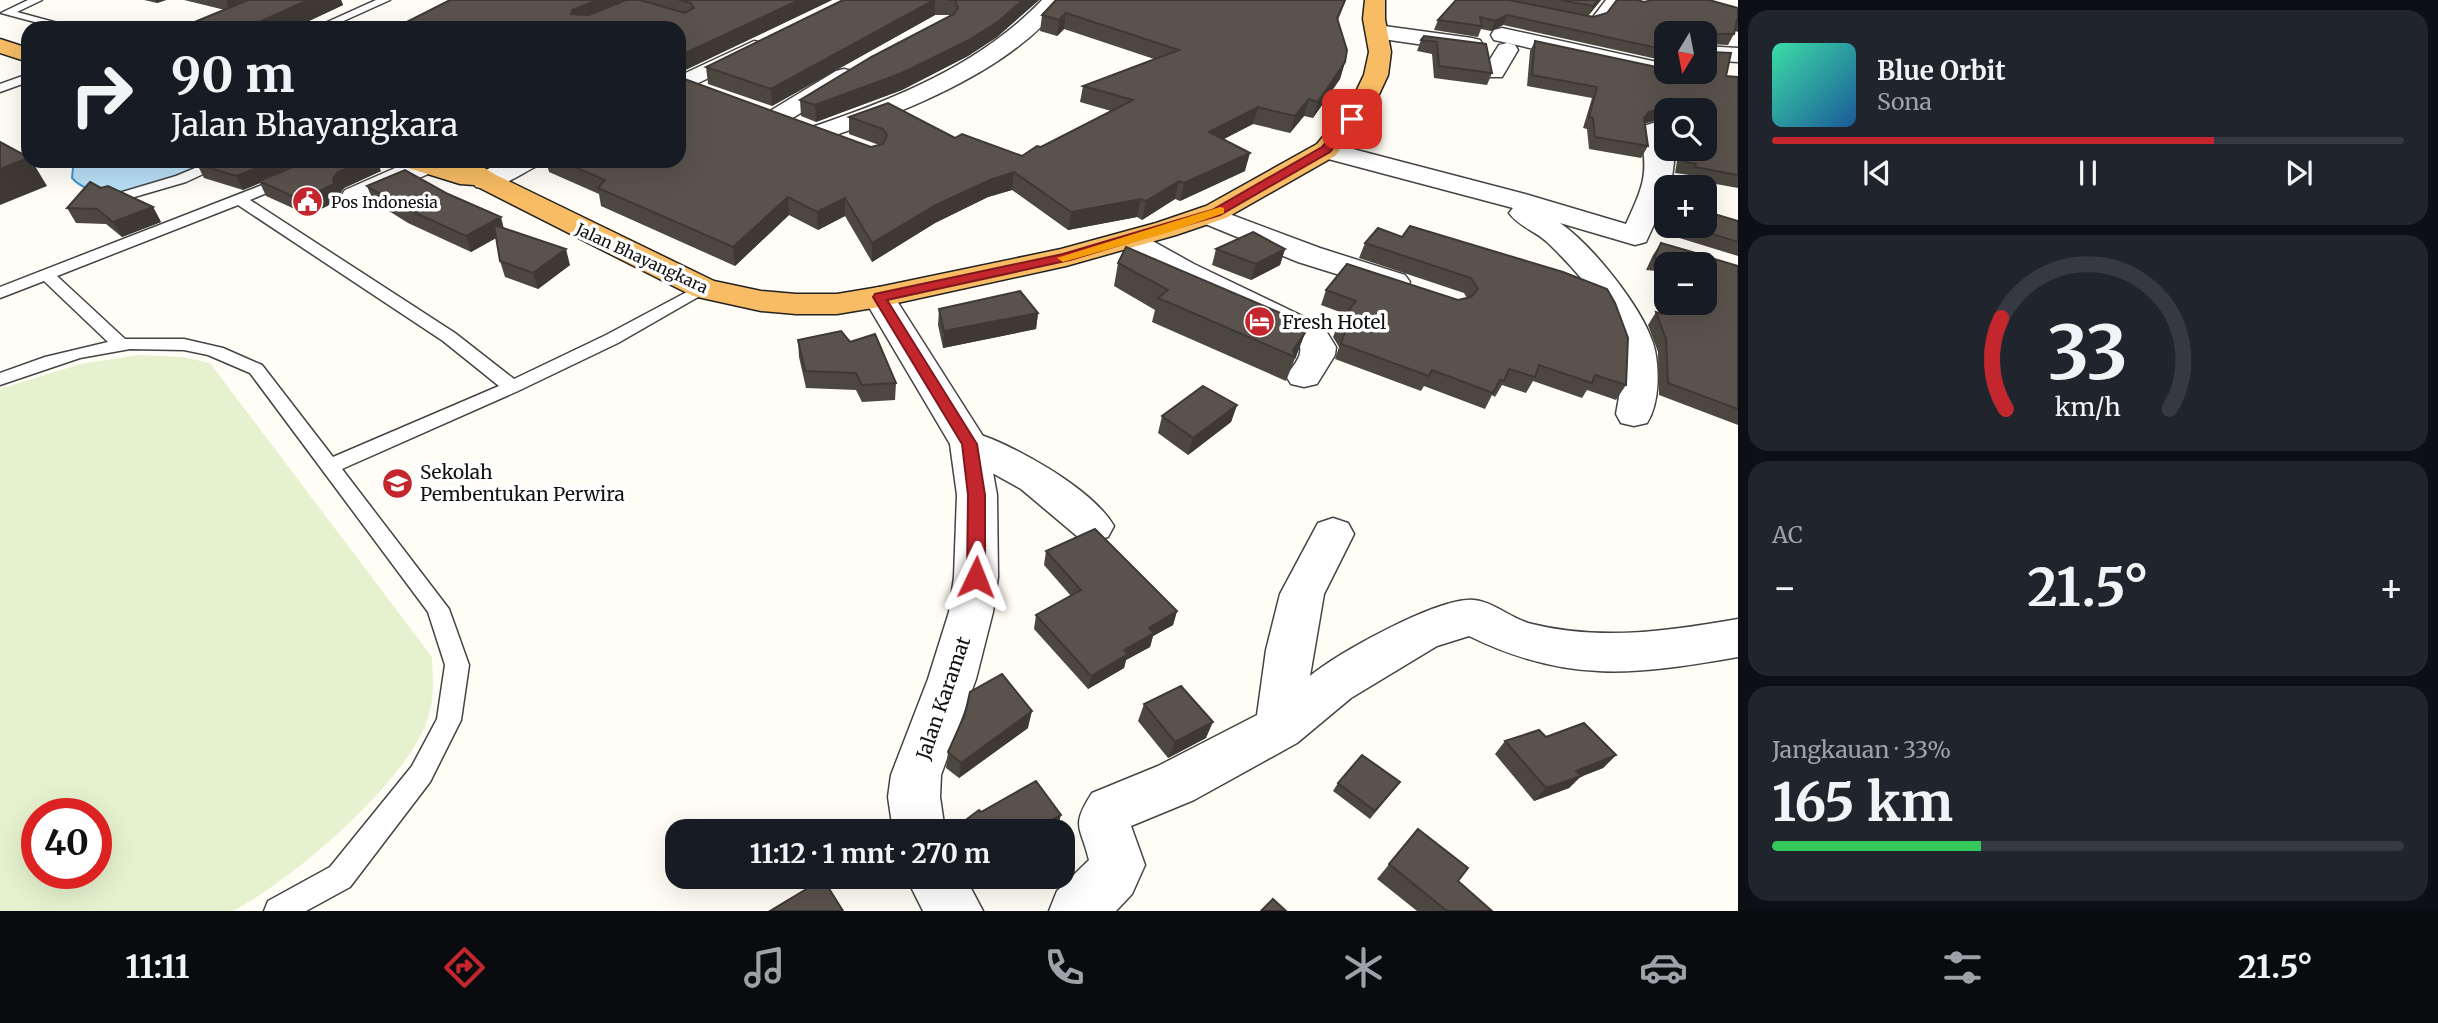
<!DOCTYPE html>
<html lang="id">
<head>
<meta charset="utf-8">
<style>
	body { margin:0; font-family:Merriweather,serif; background:#20242c; color:#f1f3f6; height:100vh; display:flex; flex-direction:column; font-size:26px; white-space:nowrap }
	* { box-sizing:border-box; margin:0 }
	p { font-size:23px; color:#9ea1a6 }
	.icon { flex:none; width:38px; height:38px; fill:none; stroke:currentColor; stroke-width:2; stroke-linecap:round; stroke-linejoin:round }
	.map { position:relative; flex:1; overflow:hidden }
	.side { display:flex; flex-direction:column; gap:10px; padding:10px; background:#0d0f14; width:700px }
	.side>* { flex:none }
	.guide { position:absolute; left:21px; top:21px; width:665px; height:147px; border-radius:21px; box-shadow:0 7px 28px #0002; background:#171b24; color:#f1f3f6; overflow:hidden }
	.needle { width:46px; rotate:190deg }
	.fabs { position:absolute; left:1654px; top:21px; display:grid; gap:14px }
	.fabs a { display:grid; place-items:center; width:63px; height:63px; border-radius:14px; background:#171b24; box-shadow:0 7px 28px #0002; font-size:35px }
	.speed { position:absolute; left:21px; top:798px; display:flex; gap:14px; font-size:35px; font-weight:700; text-align:center }
	.speed>* { display:grid; place-content:center; width:91px; height:91px; border-radius:50%; background:#171b24; box-shadow:0 7px 28px #0002; line-height:1 }
	.speed .limit { border:10px solid #d22; background:#fff; color:#111 }
	.pin { position:absolute; display:grid; place-items:center; width:60px; height:60px; color:#fff; margin:-30px; border-radius:14px; box-shadow:0 4px 10px #0006 }
	.me { position:absolute; width:77px; margin:-38px; rotate:2deg; stroke-linejoin:round; filter:drop-shadow(0 0 5px #0008) }
	.turn { display:flex; align-items:center; gap:24px; height:147px; padding:0 35px; font-size:32px }
	.turn .icon { width:91px; height:91px; stroke-width:2.5 }
	.turn b { display:block; font-size:49px; line-height:60px }
	.big { font-size:52px; font-weight:700; line-height:1.1 }
	.side .widget { flex:1; display:flex; flex-direction:column; justify-content:center; gap:10px; min-width:0; padding:0 24px; border-radius:21px; background:#20242c }
	.side .dial { align-items:center; gap:0 }
	.dial svg { height:182px; overflow:visible; fill:none; stroke:#363941; stroke-width:7; stroke-linecap:round; text-anchor:middle }
	.dial text { fill:#f1f3f6; stroke:none }
	.song { display:flex; align-items:center; gap:21px }
	.cover { width:84px; height:84px; border-radius:10px; background:linear-gradient(135deg,hsl(160 70% 55%),hsl(210 70% 35%)) }
	.played { height:7px; border-radius:4px; background:linear-gradient(90deg,#c4262e 70%,#363941 70%) }
	.keys { display:flex; justify-content:space-around; direction:ltr }
	.heat { display:flex; justify-content:space-between; align-items:center; font-size:38px; direction:ltr }
	.charge { height:10px; border-radius:5px; background:linear-gradient(90deg,#34c759 33%,#363941 0) }
	.trip { position:absolute; left:665px; top:819px; width:410px; height:70px; border-radius:21px; background:#171b24; box-shadow:0 7px 28px #0002; font-weight:700; line-height:70px; text-align:center }
	.dock { display:flex; height:112px; justify-content:space-around; align-items:center; background:#090b0e; color:#9ea1a6 }
	.dock .icon { width:49px; height:49px }
	.dock .current { color:#c4262e }
	.dock b { font-size:32px; color:#f1f3f6 }
	main { display:flex; flex:1; min-height:0 }
	.map>svg:first-child { display:block }
	.pitch { fill:#e6f2cf; fill-rule:evenodd }
	.water { fill:#b9e0f7; stroke:#3f96cf; stroke-width:2 }
	.lines { fill:none; stroke-linecap:round; stroke-linejoin:round }
	.service-casing { stroke:#444; stroke-width:3 }
	.minor-casing { stroke:#444; stroke-width:3 }
	.tertiary-casing { stroke:#444; stroke-width:3 }
	.trunk-casing { stroke:#222; stroke-width:3 }
	.service { fill:#fff; fill-rule:evenodd }
	.minor { fill:#fff; fill-rule:evenodd }
	.tertiary { fill:#fff; fill-rule:evenodd }
	.trunk { fill:#f7bc64; fill-rule:evenodd }
	.wall { fill:#4d4742 }
	.shaded-wall { fill:#3f3936 }
	.building { fill:#5a524d; stroke:#3f3936; stroke-width:2 }
	.route { fill:#c4262e; stroke:#7f191e; stroke-width:2 }
	.slow { fill:#f59e0b }
	.labels { text-anchor:middle; dominant-baseline:central; stroke-width:7; stroke-linejoin:round; paint-order:stroke }
	.far-poi-label { font-size:16px; fill:#111; stroke:#fff; text-anchor:start }
	.far-street-label { font-size:16px; fill:#111; stroke:#fff }
	.poi-label { font-size:19px; fill:#111; stroke:#fff; text-anchor:start }
	.street-label { font-size:19px; fill:#111; stroke:#fff }
</style>
</head>
<body>
<main>
<div class="map">
<svg width="1738" height="911" viewBox="0 0 1738 911">
	<rect width="100%" height="100%" fill="#fffdf5"/>
	<path class="pitch" d="M139 355 183 357 210 363 432 657C433 679 435 699 427 721 404 785 292 880 233 911H0V389L80 364ZM37 814H96V873H37Z"/>
	<path class="water" d="M79 161H208C178 181 101 210 72 178L73 168Z"/>
	<g class="lines">
		<defs>
			<path id="service" d="M28 0H42L17 12 76 28H57L1 13Z
				M376 0H390L328 28H314Z
				M1606 0H1616L1600 22 1576 24 1571 21 1576 18 1593 17Z
				M28 74V82L0 92V84Z
				M212 161H231L186 182 124 200 117 196 119 193 176 176Z
				M324 161H343L250 200 455 333 514 379 606 335 698 286H710L712 289 618 343 518 391 342 469 449 609 469 665 461 720 430 782 350 887 306 911H264L268 901 330 867 412 766 437 719 445 665 428 612 250 373 208 355 184 350 130 349 80 358 0 385V373L45 357 108 342 44 281 0 298V287ZM238 205 443 341 499 386 333 457 262 365 223 348 184 339H125L57 276Z"/>
			<path id="minor" d="M1042 0H1064C1017 68 903 113 827 138L818 141 809 138 805 133 809 128C893 100 980 65 1042 0Z
				M1377 25 1472 38 1480 40 1483 45 1480 50 1472 52 1369 37 1366 32 1369 27Z
				M1502 28 1666 64V72H1677L1674 76 1666 78 1494 40 1491 35 1494 30Z
				M754 41 762 43 765 48 762 53 679 92V76Z
				M1507 43 1515 45 1518 50 1502 77H1486L1482 72 1499 45Z
				M1704 46 1738 48V62L1704 60Z
				M844 69 852 71 856 76 852 81 783 124 774 127 765 124 761 119 765 114 836 71Z
				M1653 123 1662 126 1666 131V149H1670L1674 162 1671 186 1666 187V198L1646 242 1635 245 1560 223C1592 245 1641 306 1653 343 1660 365 1660 403 1647 423L1634 426 1621 423 1616 414C1620 392 1625 367 1619 344 1610 307 1575 269 1548 243 1536 231 1519 227 1509 213L1513 208 1317 156 1313 150 1317 144 1326 142 1525 194 1626 224C1644 184 1649 174 1640 131L1644 126Z
				M411 161H436L439 165 435 171 365 202 355 205 345 202 341 196 345 190Z
				M504 161H539L535 167C517 176 497 192 476 187L472 181 476 175Z
				M1208 206 1320 248 1405 275 1410 282 1405 289 1394 292 1298 262 1198 221 1193 215 1198 209Z
				M1129 231 1140 234 1194 264 1323 326 1336 347 1335 355 1317 384 1304 387 1291 384 1286 376C1295 363 1306 354 1297 339L1172 278 1118 246 1114 240 1118 234Z
				M969 431C1011 443 1092 488 1114 526L1108 537 1093 541 1078 537 1021 489 956 453 950 444 956 435Z
				M1333 518 1348 523 1354 534 1324 594 1310 676C1339 652 1431 602 1467 600 1490 598 1510 619 1532 624 1601 641 1669 631 1738 619V657C1635 675 1567 684 1469 636L1437 646 1351 698 1297 743 1194 800 1131 826 1145 865 1132 894 1116 911H1049L1057 891 1089 860C1081 826 1070 827 1092 793L1158 766 1257 715 1266 650 1280 594 1318 523Z"/>
			<path id="tertiary" d="M879 287 890 290 988 444 997 495 998 577 993 612 976 679 941 775 940 797 945 831H893L888 797 891 775 928 679 949 612 954 577 957 495 950 444 863 297 868 290Z
				M906 877H965L983 911H923Z"/>
			<path id="trunk" d="M1365 0H1385V19L1391 52 1388 75 1375 103 1335 156 1226 218 1176 235 1066 266 879 307 837 314H796L761 311 693 296 474 185 460 184 405 167 401 161H473L496 175 714 281 761 291 796 294H837L879 287 1061 249 1156 223 1206 206 1317 144 1351 102 1364 75 1369 52 1363 19Z
				M0 39 28 48V62L0 53Z"/>
		</defs>
		<use href="#service" class="service-casing"/>
		<use href="#minor" class="minor-casing"/>
		<use href="#tertiary" class="tertiary-casing"/>
		<use href="#trunk" class="trunk-casing"/>
		<use href="#service" class="service"/>
		<use href="#minor" class="minor"/>
		<use href="#tertiary" class="tertiary"/>
		<use href="#trunk" class="trunk"/>
	</g>
	<path class="wall" d="M144 0H166L157 3Z
		M184 0H341L343 5 294 28H200L197 21 225 10Z
		M450 0H832L679 73V28Z
		M843 0H1039L997 37 968 56 902 90 816 122 801 116 800 100 951 15H935L772 106 708 84 706 67Z
		M1056 0H1346L1338 20 1345 62 1340 79 1313 118 1304 116 1290 133 1253 124 1223 139 1245 171 1180 201 1175 199 1142 220 1137 217 1068 230 1012 190 988 197 935 223 872 262 845 216 818 230 789 215 735 266 601 206 599 194 549 172 547 164 542 161H679L871 147 879 145 849 134V117L955 138 1022 156 1111 111 1080 102 1083 86 1154 59 1064 29 1057 36 1040 31 1042 15Z
		M1456 0H1601L1588 16 1593 17 1644 2 1738 8V32L1735 31 1734 34 1728 45 1708 44 1707 50 1726 76 1738 77V188L1688 179 1689 175 1675 173 1677 161 1673 149H1704V110H1666V127L1663 124 1654 121 1645 123 1648 146 1641 158 1589 149 1587 129 1583 128 1592 98 1527 86 1530 51 1535 41 1666 72H1704L1666 33V61L1503 25 1491 31 1481 29 1478 37 1434 30 1438 20Z
		M1424 36 1492 73 1487 85 1434 78 1432 54 1417 51 1421 40Z
		M197 164 381 171 344 188 339 195 340 200 308 215 266 196 260 183 243 190 204 178Z
		M367 186 504 228 570 265 538 289 505 277 500 261 496 238 471 252 408 223 373 201Z
		M101 188 153 207 161 222 122 237 106 224 76 223 67 208Z
		M1738 221V256L1663 233 1666 226H1704Z
		M1410 226 1626 385 1616 400 1587 390 1582 398 1533 381 1526 393 1502 385 1495 397 1492 395 1485 409 1424 386 1421 391 1335 359 1339 347 1333 337 1339 322 1345 314 1321 305 1326 290 1458 300 1467 298 1464 293 1359 258 1365 243 1402 237Z
		M1661 243 1738 266V425L1659 395 1658 352 1648 325 1656 312 1658 313 1666 287V303L1704 264H1666V272L1646 270 1653 255Z
		M1216 249H1285L1280 265 1251 280 1212 265Z
		M1118 263 1305 333 1286 381 1152 322 1155 310 1114 286Z
		M939 309 1038 313 1036 329 943 348 938 325Z
		M798 340 850 342 896 383 895 400 862 402 856 390 806 388 799 357Z
		M1237 405 1231 422 1188 455 1158 433 1162 416Z
		M1046 551 1177 611 1173 625 1153 636 1150 647 1126 660 1124 668 1088 689 1034 629 1036 615 1071 596 1044 565Z
		M1144 704 1206 738 1168 758 1138 721Z
		M1028 728 959 778 946 768 948 752Z
		M1546 737 1616 755 1603 768 1580 777 1569 788 1534 801 1495 754 1505 741Z
		M1400 782 1370 819 1333 791 1338 783Z
		M1418 829 1458 881 1492 911H1417L1377 879Z
		M979 877H995L985 884Z"/>
	<path class="shaded-wall" d="M155 0H166L157 3Z
		M226 0H242L244 5 230 11Z
		M308 0H341L343 5 294 28H246Z
		M598 0H634L575 26 571 14 572 10Z
		M799 0H832L679 73V56Z
		M935 0V15L772 106 771 89Z
		M1023 0H1039L997 37 968 56 902 90 816 122 815 105Z
		M1598 0H1601L1588 16 1593 6Z
		M1066 13 1064 29 1057 36 1059 20Z
		M1507 15 1503 25 1491 31 1495 21Z
		M1345 62 1340 79 1313 118 1318 102Z
		M1309 99 1304 116 1290 133 1295 116Z
		M1258 107 1253 124 1205 149 1209 132Z
		M1660 109 1654 121 1643 124 1644 118 1649 112Z
		M1250 153 1245 171 1180 201 1184 183Z
		M28 158V161H32L47 186 0 205V169Z
		M275 161H317L259 181 260 183 243 190 236 176Z
		M364 161H377L381 171 344 188 339 195 340 200 308 215 301 200 333 179 338 172Z
		M1014 172 1012 190 988 197 935 223 872 262V243L936 205 990 180Z
		M1179 181 1175 199 1142 220 1146 201Z
		M788 197 789 215 735 266 733 247Z
		M845 198V216L818 230 817 212Z
		M1141 199 1137 217 1068 230 1071 212Z
		M153 207 161 222 122 237 113 222Z
		M501 217 505 233 471 252 466 236Z
		M566 249 570 265 538 289 533 273Z
		M1285 249 1280 265 1251 280 1256 264Z
		M1038 313 1036 329 943 348 944 331Z
		M1305 333 1296 357 1294 360 1295 357 1293 350Z
		M1237 405 1231 422 1188 455 1193 438Z
		M1177 611 1173 625 1153 636 1150 647 1126 660 1124 668 1088 689 1091 676 1124 650 1149 628Z
		M1032 711 1028 728 959 778 961 763Z
		M1213 722 1206 738 1168 758 1175 742Z
		M1616 755 1603 768 1580 777 1569 788 1534 801 1546 788 1576 771Z
		M1061 815 1059 822 1043 831H1032Z
		M987 877H995L985 884Z"/>
	<path class="building" d="M248 0H308L246 28H228L197 21Z
		M450 0H598L572 10 571 14 589 15 626 0H640L685 13 694 8 691 3 679 0H799L679 56V28H395Z
		M843 0H934L771 89 706 67Z
		M946 0H1023L999 21 969 40 902 73 815 105 800 100 871 57 954 14 958 8 955 0Z
		M1056 0H1345L1337 18 1347 50 1345 62 1318 102 1309 99 1295 116 1258 107 1209 132 1250 153 1184 183 1179 181 1146 201 1141 199 1071 212 1014 172 990 180 936 205 872 243 845 198 817 212 788 197 733 247 598 188 605 180 561 161H679V77L871 147 883 144 887 135 883 129 849 117 888 103 955 138 962 134 1022 156 1037 146 1041 147 1133 100 1083 86 1179 50 1066 13 1059 20 1042 15Z
		M1456 0H1509L1593 17 1607 13 1617 0H1637L1644 2 1652 0H1709L1738 8V20H1737L1734 34H1708L1707 50 1710 52 1731 53 1726 76 1738 77V175L1695 167 1696 164 1682 161 1683 149H1704V110H1666V111L1660 109 1649 112 1644 118 1648 146 1595 137 1593 118 1589 117 1597 87 1532 75 1535 41 1666 69V72H1704V33H1666V50L1507 15 1495 21 1480 17 1482 26 1438 20Z
		M1560 0H1598L1593 6Z
		M1424 36 1486 44 1492 73 1439 66 1437 42 1421 40Z
		M0 142 28 157V158L0 169Z
		M203 161H275L236 176 197 164Z
		M307 161H364L338 172 333 179 334 184 301 200 259 181Z
		M405 170 448 194 501 217 466 236 402 207 367 186Z
		M90 182 101 188 108 186 153 207 113 222 97 209 67 208Z
		M1704 211 1738 221V242L1687 226H1704Z
		M494 225 566 249 533 273 500 261Z
		M1410 226 1563 272 1607 289 1615 303 1628 338 1626 385 1595 375 1592 383 1539 365 1535 377 1509 369 1504 381 1500 380 1493 393 1432 370 1429 376 1341 344 1345 332 1339 322 1356 301 1326 290 1347 264 1458 300 1471 297 1478 289 1471 278 1365 243 1378 228 1402 237Z
		M1253 232 1285 249 1256 264 1216 249Z
		M1661 243 1699 254H1709L1711 258 1738 266V409L1668 383 1666 339 1656 312 1662 314 1666 301V303H1704V264H1684L1687 261 1654 258Z
		M1126 247 1306 324 1305 333 1293 350 1295 357 1158 298 1168 290 1118 263Z
		M1020 291 1038 313 944 331 939 309Z
		M841 331 850 342 875 334 896 383 862 385 856 373 805 371 798 340Z
		M1203 386 1237 405 1193 438 1162 416Z
		M1095 529 1177 611 1149 628 1154 633 1124 650 1128 654 1091 676 1036 615 1081 590 1046 551Z
		M1002 674 1032 711 961 763 948 752 965 714 970 692Z
		M1181 686 1213 722 1175 742 1144 704Z
		M1584 723 1616 755 1576 771 1581 776 1546 788 1505 741 1539 730 1546 737Z
		M1362 755 1400 782 1375 811 1338 783Z
		M1036 781 1061 815 1032 831H951L979 810 981 812Z
		M1418 829 1468 868 1458 881 1492 911H1447L1389 864Z
		M823 879 843 911H770Z
		M1273 899 1286 911H1261Z"/>
	<path class="route" d="M1349 116 1357 119 1330 152 1220 215 1070 260 887 300 977 444 985 495V577L982 582H969L967 577 968 495 962 444 873 297 875 294 1063 254 1212 210 1322 147Z"/>
	<path class="slow" d="M1220 207 1224 208V213L1170 232 1063 262 1057 258Z"/>
	<defs>
		<symbol id="civic-disc" viewBox="-11 -11 22 22"><circle r="9.5" fill="#c4262e" stroke="#fff"/><path d="M-.6-6.5H3V-4.5H.6V-3L4-1V1h2V6H-6V1h2V-1L-.6-3ZM-1.2 2.5V6h2.4V2.5Z" fill="#fff"/></symbol>
		<symbol id="hotel-disc" viewBox="-11 -11 22 22"><circle r="9.5" fill="#c4262e" stroke="#fff"/><path d="M-6-4.5h1.5V1H6V5H4.5V3h-9V5H-6ZM-4 0a1.8 1.8 0 1 1 3.6 0ZM.5 0V-2.5h3Q6-2.5 6 0Z" fill="#fff"/></symbol>
		<symbol id="university-disc" viewBox="-11 -11 22 22"><circle r="9.5" fill="#c4262e" stroke="#fff"/><path d="M0-5L7-2L0 1L-7-2ZM-4 1L0 2.5L4 1V4Q0 6-4 4Z" fill="#fff"/></symbol>
	</defs>
	<g fill-rule="evenodd">
		<use href="#civic-disc" x="290" y="184" width="35" height="35"/>
		<use href="#hotel-disc" x="1242" y="304" width="35" height="35"/>
		<use href="#university-disc" x="380" y="466" width="35" height="35"/>
	</g>
	<g class="labels">
		<g class="far-poi-label">
			<text x="331" y="202">Pos Indonesia</text>
		</g>
		<g class="far-street-label">
			<text transform="translate(642 258) rotate(25)">Jalan Bhayangkara</text>
		</g>
		<g class="poi-label">
			<text x="1282" y="322">Fresh Hotel</text>
			<text x="420" y="472">Sekolah<tspan x="420" dy="22">Pembentukan Perwira</tspan></text>
		</g>
		<g class="street-label">
			<text transform="translate(943 698) rotate(-71)">Jalan Karamat</text>
		</g>
	</g>
</svg>
<div class="fabs">
<a><svg class="needle" viewBox="-14 -14 28 28"><path d="M0-13l5 13h-10z" fill="#e53935"/><path d="M0 13l5-13h-10z" fill="#9ea1a6"/></svg></a>
<a><svg class="icon" aria-label="search" viewBox="0 0 24 24"><circle cx="10" cy="10" r="6"/><path d="M15 15l6 6"/></svg></a>
<a>+</a>
<a>−</a>
</div>
<div class="speed"><div class="limit">40</div></div>
<div class="pin" style="left:1352px;top:119px;background:#d93025"><svg class="icon" aria-label="arrive" viewBox="0 0 24 24"><path d="M6 21V4h12l-3 4 3 4H6"/></svg></div>
<svg class="me" style="left:976px;top:577px" viewBox="-20 -20 40 40"><path d="M0-17L14 15 0 8-14 15z" fill="#c4262e" stroke="#fff" stroke-width="4"/></svg>
<div class="trip">11:12 · 1 mnt · 270 m</div>
<div class="guide">
<div class="turn"><svg class="icon" aria-label="right" viewBox="0 0 24 24"><path d="M7 20v-9h11M14 6l5 5-5 5"/></svg><div><b>90 m</b>Jalan Bhayangkara</div></div>
</div>
</div>
<section class="side">
<div class="widget">
<div class="song"><i class="cover"></i><div><b>Blue Orbit</b><p>Sona</p></div></div>
<div class="played"></div>
<div class="keys"><svg class="icon" aria-label="previous" viewBox="0 0 24 24"><path d="M18 5L8 12l10 7zM5 5v14"/></svg><svg class="icon" aria-label="pause" viewBox="0 0 24 24"><path d="M8 5v14M16 5v14"/></svg><svg class="icon" aria-label="next" viewBox="0 0 24 24"><path d="M6 5l10 7-10 7zM19 5v14"/></svg></div>
</div>
<div class="widget dial"><svg viewBox="0 0 100 80">
<path d="M14 69A42 42 0 1 1 86 69"/>
<path d="M14 69A42 42 0 0 1 12 29" stroke="#c4262e"/>
<text x="50" y="56" font-size="32" font-weight="700">33</text>
<text x="50" y="72" font-size="11">km/h</text>
</svg></div>
<div class="widget"><p>AC</p>
<div class="heat"><a>−</a><b class="big">21.5°</b><a>+</a></div>
</div>
<div class="widget"><p>Jangkauan · 33%</p><b class="big">165 km</b><div class="charge"></div></div>
</section>
</main>
<nav class="dock">
<b>11:11</b>
<svg class="icon current" aria-label="directions" viewBox="0 0 24 24"><path d="M12 3l9 9-9 9-9-9zM9 14v-3h6M13 9l2 2-2 2"/></svg>
<svg class="icon" aria-label="music" viewBox="0 0 24 24"><path d="M9 18V5l10-2v13"/><circle cx="6" cy="18" r="3"/><circle cx="16" cy="16" r="3"/></svg>
<svg class="icon" aria-label="phone" viewBox="0 0 24 24"><path d="M5 4h4l2 5-3 2q2 4 5 5l2-3 5 2v4C11 20 4 13 5 4z"/></svg>
<svg class="icon" aria-label="climate" viewBox="0 0 24 24"><path d="M12 3v18M4 7l16 10M4 17L20 7"/></svg>
<svg class="icon" aria-label="car" viewBox="0 0 24 24"><path d="M5 17H2v-5l4-1 3-4h7l3 4 3 1v5h-3M9 17h6M6 11h13"/><circle cx="7" cy="17" r="2"/><circle cx="17" cy="17" r="2"/></svg>
<svg class="icon" aria-label="filters" viewBox="0 0 24 24"><path d="M4 7h16M4 17h16"/><circle cx="9" cy="7" r="2"/><circle cx="15" cy="17" r="2"/></svg>
<b>21.5°</b>
</nav>
</body>
</html>
